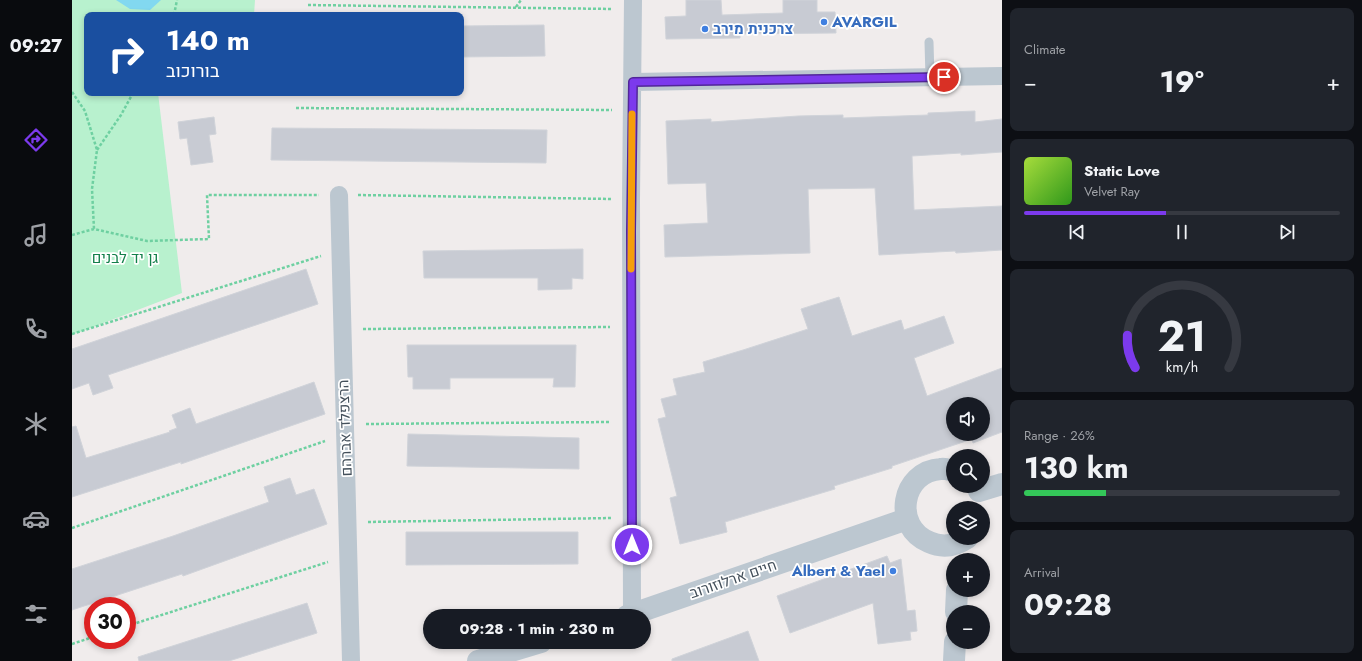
<!DOCTYPE html>
<html lang="en">
<head>
<meta charset="utf-8">
<style>
	body { margin:0; font-family:Jost,Heebo,sans-serif; background:#20242c; color:#f1f3f6; height:100vh; display:flex; flex-direction:column; font-size:15px; white-space:nowrap }
	* { box-sizing:border-box; margin:0 }
	p { font-size:13px; color:#9ea1a6 }
	.icon { flex:none; width:22px; height:22px; fill:none; stroke:currentColor; stroke-width:2; stroke-linecap:round; stroke-linejoin:round }
	.map { position:relative; flex:1; overflow:hidden }
	.details { display:flex; flex-direction:column; gap:8px; padding:8px; background:#0d0f14; width:360px }
	.details>* { flex:none }
	.top-card { position:absolute; left:12px; top:12px; width:380px; height:84px; border-radius:8px; box-shadow:0 2px 6px #0003; background:#1a4fa0; color:#fff; overflow:hidden }
	.fabs { position:absolute; left:874px; top:397px; display:grid; gap:8px }
	.fabs a { display:grid; place-items:center; width:44px; height:44px; border-radius:50%; background:#171b24; box-shadow:0 2px 6px #0003; font-size:20px }
	.speed { position:absolute; left:12px; top:597px; display:flex; gap:8px; font-size:20px; font-weight:700; text-align:center }
	.speed>* { display:grid; place-content:center; width:52px; height:52px; border-radius:50%; background:#171b24; box-shadow:0 2px 6px #0003; line-height:1 }
	.speed .limit { border:6px solid #d22; background:#fff; color:#111 }
	.pin { position:absolute; display:grid; place-items:center; width:34px; height:34px; color:#fff; margin:-17px; border:2px solid #fff; border-radius:50%; box-shadow:0 1px 4px #0007 }
	.me { position:absolute; width:44px; margin:-22px; rotate:0deg; stroke-linejoin:round; filter:drop-shadow(0 0 3px #0008) }
	.turn { display:flex; align-items:center; gap:14px; height:84px; padding:0 16px; font-size:18px }
	.turn .icon { width:52px; height:52px; stroke-width:2.5 }
	.turn b { display:block; font-size:28px; line-height:34px }
	.big { font-size:30px; font-weight:700; line-height:1.1 }
	.details .widget { flex:1; display:flex; flex-direction:column; justify-content:center; gap:6px; min-width:0; padding:0 14px; border-radius:8px; background:#20242c }
	.details .dial { align-items:center; gap:0 }
	.dial svg { height:104px; overflow:visible; fill:none; stroke:#363941; stroke-width:7; stroke-linecap:round; text-anchor:middle }
	.dial text { fill:#f1f3f6; stroke:none }
	.song { display:flex; align-items:center; gap:12px }
	.cover { width:48px; height:48px; border-radius:6px; background:linear-gradient(135deg,hsl(80 70% 55%),hsl(110 70% 35%)) }
	.played { height:4px; border-radius:2px; background:linear-gradient(90deg,#7c3aed 45%,#363941 45%) }
	.keys { display:flex; justify-content:space-around; direction:ltr }
	.heat { display:flex; justify-content:space-between; align-items:center; font-size:22px; direction:ltr }
	.charge { height:6px; border-radius:3px; background:linear-gradient(90deg,#34c759 26%,#363941 0) }
	.trip { position:absolute; left:351px; top:609px; width:228px; height:40px; border-radius:20px; background:#171b24; box-shadow:0 2px 6px #0003; font-weight:700; line-height:40px; text-align:center }
	main { display:flex; flex:1; min-height:0 }
	.tab-bar { display:flex; flex-direction:column; width:72px; justify-content:space-around; align-items:center; background:#090b0e; color:#9ea1a6 }
	.tab-bar .icon { width:28px; height:28px }
	.tab-bar .on { color:#7c3aed }
	.tab-bar b { font-size:18px; color:#f1f3f6 }
	.map>svg:first-child { display:block }
	.green { fill:#b8f1ce }
	.water { fill:#82d8f0 }
	.building { fill:#c8cbd3; stroke:#d0d3d9; fill-rule:evenodd }
	.lines { fill:none; stroke-linecap:round; stroke-linejoin:round }
	.path { stroke:#6ed0a1; stroke-width:2.5; stroke-dasharray:3 2; stroke-linecap:butt }
	.service { stroke:#bcc7d0; stroke-width:9 }
	.minor { stroke:#bcc7d0; stroke-width:18 }
	.tertiary { stroke:#bcc7d0; stroke-width:22 }
	.route-casing { stroke:#51269a; stroke-width:10 }
	.route { stroke:#7c3aed; stroke-width:7 }
	.slow { stroke:#f59e0b; stroke-width:7 }
	.shop-dot { fill:#3f7fe0; stroke:#fff; stroke-width:1.5 }
	.labels { text-anchor:middle; dominant-baseline:central; stroke-width:3.5; stroke-linejoin:round; paint-order:stroke }
	.shop-label { font-size:15px; font-weight:bold; fill:#366cbe; stroke:#fff; text-anchor:start }
	.park-label { font-size:15px; fill:#127f4a; stroke:#fff }
	.street-label { font-size:15px; fill:#44505b; stroke:#fff }
</style>
</head>
<body>
<main>
<nav class="tab-bar">
<b>09:27</b>
<svg class="icon on" aria-label="directions" viewBox="0 0 24 24"><path d="M12 3l9 9-9 9-9-9zM9 14v-3h6M13 9l2 2-2 2"/></svg>
<svg class="icon" aria-label="music" viewBox="0 0 24 24"><path d="M9 18V5l10-2v13"/><circle cx="6" cy="18" r="3"/><circle cx="16" cy="16" r="3"/></svg>
<svg class="icon" aria-label="phone" viewBox="0 0 24 24"><path d="M5 4h4l2 5-3 2q2 4 5 5l2-3 5 2v4C11 20 4 13 5 4z"/></svg>
<svg class="icon" aria-label="climate" viewBox="0 0 24 24"><path d="M12 3v18M4 7l16 10M4 17L20 7"/></svg>
<svg class="icon" aria-label="car" viewBox="0 0 24 24"><path d="M5 17H2v-5l4-1 3-4h7l3 4 3 1v5h-3M9 17h6M6 11h13"/><circle cx="7" cy="17" r="2"/><circle cx="17" cy="17" r="2"/></svg>
<svg class="icon" aria-label="filters" viewBox="0 0 24 24"><path d="M4 7h16M4 17h16"/><circle cx="9" cy="7" r="2"/><circle cx="15" cy="17" r="2"/></svg>
</nav>
<div class="map">
<svg width="930" height="661" viewBox="0 0 930 661">
	<rect width="100%" height="100%" fill="#f0ecec"/>
	<path class="green" d="M0 0H183L182 15H15V93H86L110 293 0 335Z"/>
	<path class="water" d="M44 0H89L78 10 58 9Z"/>
	<path class="building" d="M614 0H649L650 15 711 13V0H745V12H763L764 33 668 34V38L594 39 593 17 614 16Z
		M472 25 473 56 389 57V26Z
		M903 111V122L930 119V152L889 155V153L840 156 842 210 930 206V250L884 253 883 251 807 255 803 188 736 189 738 253 593 257 592 225 636 223 634 183 596 184 594 121 639 119V122L726 116 771 115V118L856 115V113Z
		M142 117 144 134 137 135 141 162 119 165 115 138 108 139 106 122Z
		M200 128 475 130 474 163 199 160Z
		M511 249V279L500 278V289L466 290V278H352L351 251Z
		M234 269 246 304 36 375 41 388 21 395 17 383 0 389V349Z
		M767 297 780 336 829 320 832 330 872 316 882 343 842 358 855 396 930 368V432L901 443 900 439 820 466V468L762 486 763 489 653 522 655 532 608 544 598 498 605 496 586 419 594 417 589 399 605 395 601 379 633 372 631 362 671 350 736 329 729 309ZM881 404H911V434H881Z
		M335 345H504L503 387H481L482 378H378V389H341V377H336Z
		M242 382 253 414 109 464V462L0 497V427L4 426 14 458 98 432 97 431 105 428 100 415 118 408 124 424Z
		M336 434 507 438V469L335 466Z
		M218 478 224 495 242 489 255 524 111 576 110 574 0 610V569L101 536 197 502 192 487Z
		M334 532H506V564L334 565Z
		M815 556 818 563 829 559 835 611 843 610 845 631 838 632 839 640 806 644 801 603 718 633 705 596Z
		M235 603 245 633 157 661H67L66 657Z
		M676 631 687 661H600V659Z"/>
	<g class="lines">
		<path class="path" d="M236 5 541 9
			M444 7 449 0
			M102 15 105 0
			M0 92 13 111 25 150 20 189 22 229
			M224 108 540 110
			M25 150 49 115 61 93
			M286 195 539 199
			M0 235 22 229 75 241 137 239 135 195H247
			M291 329 538 327
			M0 334 249 256
			M294 424 539 422
			M296 522 539 518
			M0 528 253 441
			M55 626 256 562
			M0 644 21 637"/>
		<path class="service" d="M857 42 858 78"/>
		<path class="minor" d="M561 82 930 76
			M267 195 279 661
			M560 615 559 199 561 0"/>
		<path class="tertiary" d="M881 471C877 470 873 468 869 469 829 471 820 527 857 542 870 548 883 546 895 538
			M907 491 930 484
			M884 612 885 590
			M555 616 835 519
			M406 661 469 642
			M882 661 883 642"/>
	</g>
	<g class="lines">
		<defs>
			<path id="route" d="M560 545 559 231 561 82 872 77"/>
		</defs>
		<use href="#route" class="route-casing"/>
		<use href="#route" class="route"/>
		<path class="slow" d="M559 269 560 114"/>
	</g>
	<g class="shop-dot">
		<circle cx="752" cy="22" r="4"/>
		<circle cx="633" cy="29" r="4"/>
		<circle cx="821" cy="571" r="4"/>
	</g>
	<g class="labels">
		<g class="shop-label">
			<text x="760" y="22">AVARGIL</text>
			<text x="641" y="29">צרכנית מירב</text>
			<text x="813" y="571" text-anchor="end">Albert &amp; Yael</text>
		</g>
		<g class="park-label">
			<text x="53" y="258">גן יד לבנים</text>
		</g>
		<g class="street-label">
			<text transform="translate(273 428) rotate(-92)">הרצפלד אברהם</text>
			<text transform="translate(661 579) rotate(-19)">חיים ארלוזורוב</text>
		</g>
	</g>
</svg>
<div class="fabs">
<a><svg class="icon" aria-label="sound" viewBox="0 0 24 24"><path d="M4 9h4l5-4v14l-5-4H4zM17 9q2 3 0 6"/></svg></a>
<a><svg class="icon" aria-label="search" viewBox="0 0 24 24"><circle cx="10" cy="10" r="6"/><path d="M15 15l6 6"/></svg></a>
<a><svg class="icon" aria-label="layers" viewBox="0 0 24 24"><path d="M12 4l9 5-9 5-9-5zM3 14l9 5 9-5"/></svg></a>
<a>+</a>
<a>−</a>
</div>
<div class="speed"><div class="limit">30</div></div>
<div class="pin" style="left:872px;top:77px;background:#d93025"><svg class="icon" aria-label="arrive" viewBox="0 0 24 24"><path d="M6 21V4h12l-3 4 3 4H6"/></svg></div>
<svg class="me" style="left:560px;top:545px" viewBox="-20 -20 40 40"><circle r="17" fill="#7c3aed" stroke="#fff" stroke-width="3"/><path d="M0-11L8 9 0 5-8 9z" fill="#fff"/></svg>
<div class="trip">09:28 · 1 min · 230 m</div>
<div class="top-card">
<div class="turn"><svg class="icon" aria-label="right" viewBox="0 0 24 24"><path d="M7 20v-9h11M14 6l5 5-5 5"/></svg><div><b>140 m</b>בורוכוב</div></div>
</div>
</div>
<section class="details">
<div class="widget"><p>Climate</p>
<div class="heat"><a>−</a><b class="big">19°</b><a>+</a></div>
</div>
<div class="widget">
<div class="song"><i class="cover"></i><div><b>Static Love</b><p>Velvet Ray</p></div></div>
<div class="played"></div>
<div class="keys"><svg class="icon" aria-label="previous" viewBox="0 0 24 24"><path d="M18 5L8 12l10 7zM5 5v14"/></svg><svg class="icon" aria-label="pause" viewBox="0 0 24 24"><path d="M8 5v14M16 5v14"/></svg><svg class="icon" aria-label="next" viewBox="0 0 24 24"><path d="M6 5l10 7-10 7zM19 5v14"/></svg></div>
</div>
<div class="widget dial"><svg viewBox="0 0 100 80">
<path d="M14 69A42 42 0 1 1 86 69"/>
<path d="M14 69A42 42 0 0 1 8 44" stroke="#7c3aed"/>
<text x="50" y="56" font-size="32" font-weight="700">21</text>
<text x="50" y="72" font-size="11">km/h</text>
</svg></div>
<div class="widget"><p>Range · 26%</p><b class="big">130 km</b><div class="charge"></div></div>
<div class="widget"><p>Arrival</p><b class="big">09:28</b></div>
</section>
</main>
</body>
</html>
